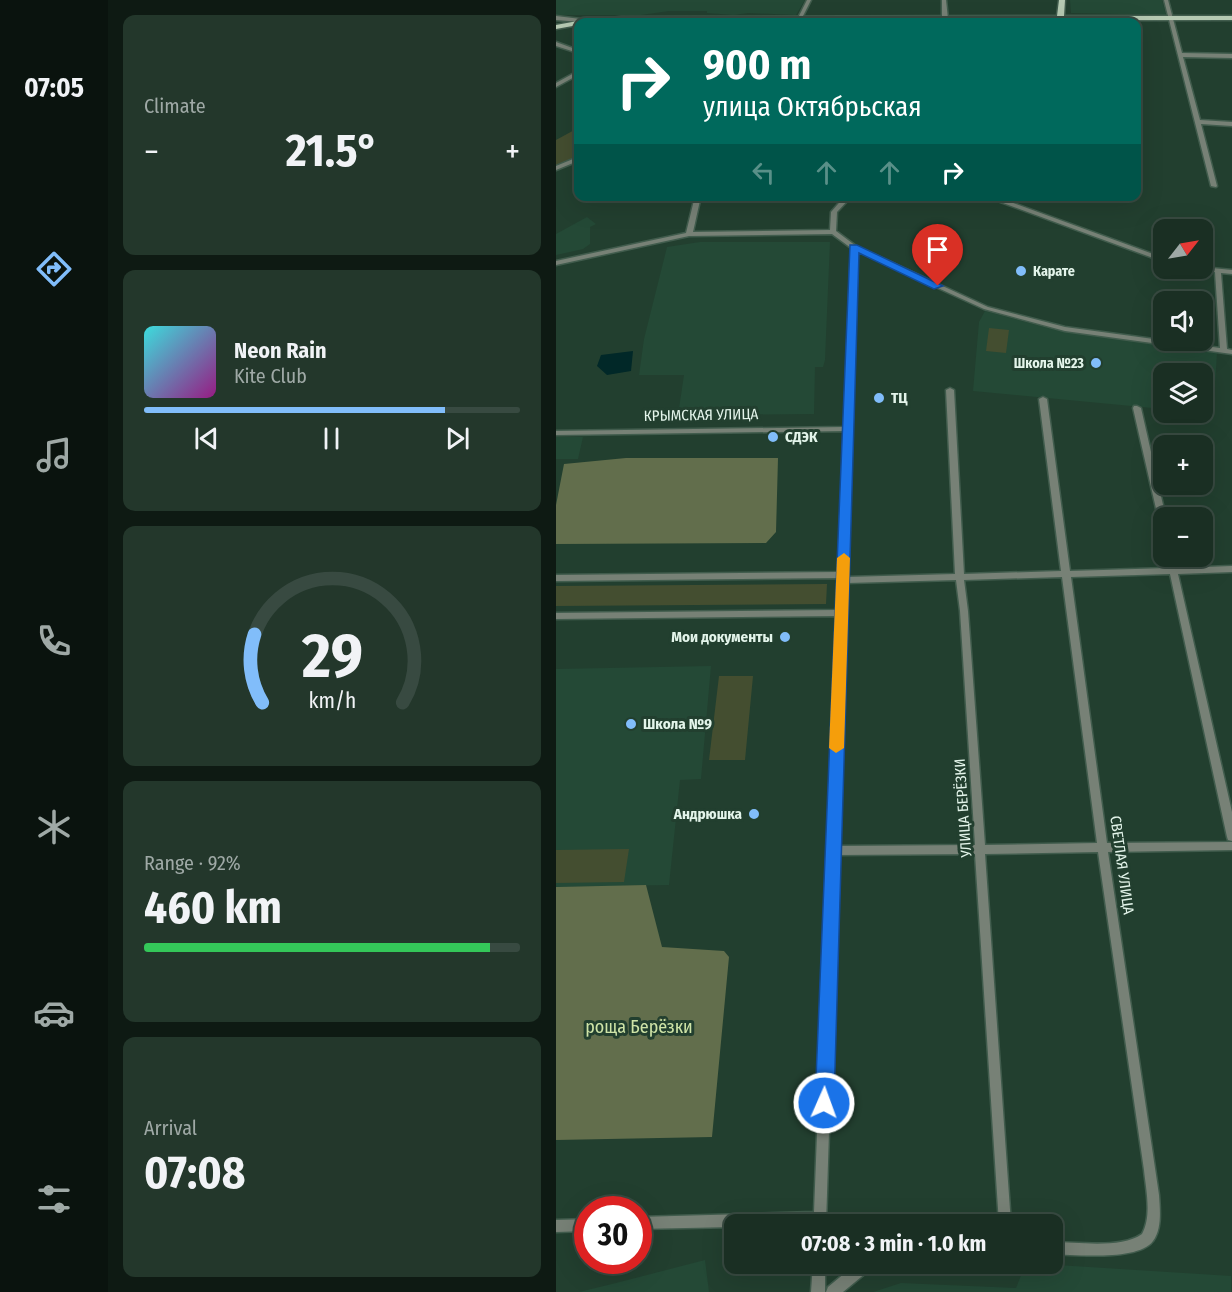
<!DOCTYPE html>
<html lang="en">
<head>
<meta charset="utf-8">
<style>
	body { margin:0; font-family:"Fira Sans Condensed",sans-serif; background:#23372b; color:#f1f3f6; height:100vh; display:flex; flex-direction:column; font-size:22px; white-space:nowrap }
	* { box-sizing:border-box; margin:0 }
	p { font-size:20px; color:#9fa9a6 }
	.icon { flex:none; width:33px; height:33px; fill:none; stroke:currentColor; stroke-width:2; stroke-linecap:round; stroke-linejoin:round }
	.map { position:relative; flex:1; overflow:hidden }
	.side { display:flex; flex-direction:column; gap:15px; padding:15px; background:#0e1a13; width:448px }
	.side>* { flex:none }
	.banner { position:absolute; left:18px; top:18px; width:567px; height:183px; border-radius:12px; box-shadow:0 6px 24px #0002,0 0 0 2px #384a41; background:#00695c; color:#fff; overflow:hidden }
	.needle { width:39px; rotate:59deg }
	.fabs { position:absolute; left:597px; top:219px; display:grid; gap:12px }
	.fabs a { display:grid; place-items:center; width:60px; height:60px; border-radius:12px; background:#1a2f23; box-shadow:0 6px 24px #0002,0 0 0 2px #384a41; font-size:30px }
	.speed { position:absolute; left:18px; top:1196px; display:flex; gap:12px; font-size:30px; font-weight:700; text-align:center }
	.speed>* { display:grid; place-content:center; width:78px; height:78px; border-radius:50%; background:#1a2f23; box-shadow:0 6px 24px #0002,0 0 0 2px #384a41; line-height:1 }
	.speed .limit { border:9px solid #d22; background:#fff; color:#111 }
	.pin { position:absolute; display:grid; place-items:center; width:51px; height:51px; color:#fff; margin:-62px -26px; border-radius:50% 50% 50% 0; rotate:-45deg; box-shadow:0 0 6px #0007 }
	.pin .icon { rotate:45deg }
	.me { position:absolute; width:66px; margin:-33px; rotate:2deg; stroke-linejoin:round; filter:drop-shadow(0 0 4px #0008) }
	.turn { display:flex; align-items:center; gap:21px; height:126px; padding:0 30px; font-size:27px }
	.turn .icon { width:78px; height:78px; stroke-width:2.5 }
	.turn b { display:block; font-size:42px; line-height:51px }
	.lanes { display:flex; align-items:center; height:57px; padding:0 30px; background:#0003; justify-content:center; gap:30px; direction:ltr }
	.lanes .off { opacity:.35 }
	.big { font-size:45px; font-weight:700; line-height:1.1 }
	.side .tile { flex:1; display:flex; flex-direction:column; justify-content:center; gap:9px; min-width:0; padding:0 21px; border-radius:12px; background:#23372b }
	.side .dial { align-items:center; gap:0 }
	.dial svg { height:156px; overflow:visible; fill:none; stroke:#384a41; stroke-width:7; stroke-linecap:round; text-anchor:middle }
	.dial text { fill:#f1f3f6; stroke:none }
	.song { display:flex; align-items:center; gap:18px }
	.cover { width:72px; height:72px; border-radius:9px; background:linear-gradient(135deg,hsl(180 70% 55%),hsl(310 70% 35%)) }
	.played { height:6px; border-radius:3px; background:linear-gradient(90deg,#81bdfa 80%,#384a41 80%) }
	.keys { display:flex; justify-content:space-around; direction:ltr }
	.heat { display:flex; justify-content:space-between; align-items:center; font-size:33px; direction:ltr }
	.charge { height:9px; border-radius:4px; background:linear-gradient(90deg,#34c759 92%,#384a41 0) }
	.trip { position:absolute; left:168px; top:1214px; width:339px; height:60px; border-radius:12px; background:#1a2f23; box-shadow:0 6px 24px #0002,0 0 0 2px #384a41; font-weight:700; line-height:60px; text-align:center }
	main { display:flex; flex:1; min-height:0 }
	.menu { display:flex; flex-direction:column; width:108px; justify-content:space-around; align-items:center; background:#0a130e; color:#9fa9a6 }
	.menu .icon { width:42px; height:42px }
	.menu .current { color:#81bdfa }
	.menu b { font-size:27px; color:#f1f3f6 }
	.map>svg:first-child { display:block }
	.built { fill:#244936 }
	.green { fill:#444e30 }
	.forest { fill:#626e4c }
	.water { fill:#012828 }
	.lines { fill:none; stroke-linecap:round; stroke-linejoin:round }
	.minor-casing { stroke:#415c4d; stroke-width:3 }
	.major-casing { stroke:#415c4d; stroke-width:3 }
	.minor { fill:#778176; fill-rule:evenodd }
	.major { fill:#b5c9b2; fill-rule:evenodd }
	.route { fill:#1a73e8; stroke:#114b97; stroke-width:1.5 }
	.slow { fill:#f59e0b }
	.poi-dot { fill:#81bdfa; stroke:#223f2f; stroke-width:2 }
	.labels { text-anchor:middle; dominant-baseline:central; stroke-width:6; stroke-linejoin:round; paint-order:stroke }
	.far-poi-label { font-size:14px; font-weight:bold; fill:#e3f4ea; stroke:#223f2f; text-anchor:start }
	.poi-label { font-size:15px; font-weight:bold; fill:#e3f4ea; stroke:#223f2f; text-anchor:start }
	.street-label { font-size:15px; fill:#e3f4ea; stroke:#223f2f }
	.near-park-label { font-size:18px; fill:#cfe4a7; stroke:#223f2f }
</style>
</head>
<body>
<main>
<nav class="menu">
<b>07:05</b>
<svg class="icon current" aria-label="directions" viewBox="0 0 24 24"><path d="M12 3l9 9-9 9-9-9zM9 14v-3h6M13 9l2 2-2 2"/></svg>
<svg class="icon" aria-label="music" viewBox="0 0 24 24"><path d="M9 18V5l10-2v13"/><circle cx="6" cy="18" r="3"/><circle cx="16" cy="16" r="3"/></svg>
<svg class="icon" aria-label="phone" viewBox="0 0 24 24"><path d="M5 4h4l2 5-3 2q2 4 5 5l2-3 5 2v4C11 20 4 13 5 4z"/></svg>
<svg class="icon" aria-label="climate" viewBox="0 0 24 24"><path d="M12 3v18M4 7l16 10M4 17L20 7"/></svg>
<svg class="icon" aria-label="car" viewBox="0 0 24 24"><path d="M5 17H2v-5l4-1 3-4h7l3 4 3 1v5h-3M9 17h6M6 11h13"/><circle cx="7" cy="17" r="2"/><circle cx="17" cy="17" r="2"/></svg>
<svg class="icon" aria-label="filters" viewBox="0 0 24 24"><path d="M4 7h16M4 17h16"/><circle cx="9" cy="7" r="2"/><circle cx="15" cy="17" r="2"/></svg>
</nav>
<section class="side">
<div class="tile"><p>Climate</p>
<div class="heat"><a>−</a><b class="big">21.5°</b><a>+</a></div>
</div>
<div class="tile">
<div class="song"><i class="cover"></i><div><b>Neon Rain</b><p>Kite Club</p></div></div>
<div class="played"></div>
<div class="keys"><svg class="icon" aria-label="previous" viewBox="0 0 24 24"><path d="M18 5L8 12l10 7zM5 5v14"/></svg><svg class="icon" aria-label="pause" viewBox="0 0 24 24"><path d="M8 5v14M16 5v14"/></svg><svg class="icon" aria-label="next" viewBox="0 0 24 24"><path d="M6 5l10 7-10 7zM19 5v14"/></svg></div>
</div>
<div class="tile dial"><svg viewBox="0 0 100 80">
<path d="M14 69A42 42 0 1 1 86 69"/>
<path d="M14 69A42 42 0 0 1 10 34" stroke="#81bdfa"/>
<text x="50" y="56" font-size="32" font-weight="700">29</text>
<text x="50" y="72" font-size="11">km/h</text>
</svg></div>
<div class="tile"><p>Range · 92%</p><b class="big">460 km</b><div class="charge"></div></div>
<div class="tile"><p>Arrival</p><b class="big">07:08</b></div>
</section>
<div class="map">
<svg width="676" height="1292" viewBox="0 0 676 1292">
	<rect width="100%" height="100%" fill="#223f2f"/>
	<path class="built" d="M0 0H249L240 15 192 13 178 15 151 13V11H113L85 15H0Z
		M514 0H606L610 15 515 13Z
		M31 217 40 224 34 227V244L27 249 0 255V234Z
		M144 242H274L269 360 267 367H259L258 414 122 415 128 375H83L88 339 111 247Z
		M429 311 500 330 661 353 657 415 638 413 646 412V374H608L607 409 417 391 423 322Z
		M0 437H27L22 459H0Z
		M155 666 145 779 124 780 113 885 0 887V669Z
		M149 1260 153 1292H23L60 1283Z
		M470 1263 675 1276V1292H317L345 1283 460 1288Z"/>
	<path class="green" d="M22 128V157L0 166V140Z
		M433 328 453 330 450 353 430 351Z
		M271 584 270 604 0 606V586Z
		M163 676H197L189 760H153Z
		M73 849 68 882 0 883V850Z"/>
	<path class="forest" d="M70 458H222L220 532 210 543 0 544V505L8 464Z
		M90 885 106 947 168 951 173 957 156 1137 0 1140V887Z"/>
	<path class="water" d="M77 351 75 371 51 375 41 366 45 355Z"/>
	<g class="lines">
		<defs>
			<path id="minor" d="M251 0H255L245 20H241Z
				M386 0H390L392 19 389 21 386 19Z
				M608 0H612L626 53 676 54V58L627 57 644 120 676 122V126L645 124 661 186 660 187 655 186Z
				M0 16 33 20 36 22H25L0 20Z
				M0 42 22 50V53L0 46Z
				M20 72H22V75L0 87V83Z
				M22 157V161L0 170V166Z
				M139 196H145L137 232 274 230 275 212 289 196H296L281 212 280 231 300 246 432 307 509 327 664 348 659 272 634 268H646V267L676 270V274L665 273 671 349 676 350V354L509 331 428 309 301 251 291 577 399 574 390 390 394 388 398 390 408 574 505 571 483 399 487 397 491 399 514 571 612 568 610 556H618L621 568 676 566V572L622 574 676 812V841L672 840 671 837 614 574 515 577 551 843 676 842V850L552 852 603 1195C604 1210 606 1229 597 1241 583 1261 519 1255 496 1254V1242C522 1242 565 1249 586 1234 596 1216 590 1190 588 1170L542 852 429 854 455 1224H443L419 854 282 855 270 1224H178V1227L82 1229V1217L258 1212 281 616 0 619V613L281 610 282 578 0 581V575L282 572 288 431 0 435V431L288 427 295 248 276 234 133 236 0 265V261L130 233ZM506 577 541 843 429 845 412 611 408 580ZM400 580 404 611 419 845 282 846 291 583Z
				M428 196H438L608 258V262Z
				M578 406H581L585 408 610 518H608V529L604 526 577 408Z
				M32 1219V1231L0 1232V1220Z
				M257 1263H269V1292H255Z
				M301 1263H317L316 1268 287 1292H270L272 1287Z"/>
			<path id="major" d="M503 0H509L508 16H676V20L65 21 22 22V25L0 29V25L27 20 65 17 501 16Z"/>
		</defs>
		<use href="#minor" class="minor-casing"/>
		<use href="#major" class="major-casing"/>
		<use href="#minor" class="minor"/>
		<use href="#major" class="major"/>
	</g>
	<path class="route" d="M294 245H301L387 286 378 289 303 253 278 1103 275 1109 268 1112 262 1109 259 1103Z"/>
	<path class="slow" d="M288 553 294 558 288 748 280 753 273 748 281 558Z"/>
	<g class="poi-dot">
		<circle cx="465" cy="271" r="6"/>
		<circle cx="540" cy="363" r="6"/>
		<circle cx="323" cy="398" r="6"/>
		<circle cx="217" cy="437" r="6"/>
		<circle cx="229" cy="637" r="6"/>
		<circle cx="75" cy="724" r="6"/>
		<circle cx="198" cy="814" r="6"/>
	</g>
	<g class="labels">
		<g class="far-poi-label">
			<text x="477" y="271">Карате</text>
			<text x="528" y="363" text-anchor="end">Школа №23</text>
		</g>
		<g class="poi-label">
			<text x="335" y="398">ТЦ</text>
			<text x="229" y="437">СДЭК</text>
			<text x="217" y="637" text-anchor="end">Мои документы</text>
			<text x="87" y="724">Школа №9</text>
			<text x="186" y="814" text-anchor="end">Андрюшка</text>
		</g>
		<g class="street-label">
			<text transform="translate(145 415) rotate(-1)">КРЫМСКАЯ УЛИЦА</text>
			<text transform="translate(407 808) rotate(-94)">УЛИЦА БЕРЁЗКИ</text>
			<text transform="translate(566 865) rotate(82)">СВЕТЛАЯ УЛИЦА</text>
		</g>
		<g class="near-park-label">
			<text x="83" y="1027">роща Берёзки</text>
		</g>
	</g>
</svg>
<div class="fabs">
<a><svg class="needle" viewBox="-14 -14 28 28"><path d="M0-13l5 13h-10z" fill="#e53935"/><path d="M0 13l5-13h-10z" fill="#9fa9a6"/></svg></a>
<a><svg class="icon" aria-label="sound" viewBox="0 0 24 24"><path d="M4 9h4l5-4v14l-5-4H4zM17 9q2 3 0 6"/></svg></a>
<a><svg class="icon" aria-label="layers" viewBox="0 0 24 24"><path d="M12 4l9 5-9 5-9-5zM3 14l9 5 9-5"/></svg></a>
<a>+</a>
<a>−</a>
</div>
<div class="speed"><div class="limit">30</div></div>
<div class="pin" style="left:382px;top:286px;background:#d93025"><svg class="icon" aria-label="arrive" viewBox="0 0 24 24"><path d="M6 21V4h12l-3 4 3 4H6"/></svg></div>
<svg class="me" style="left:268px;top:1103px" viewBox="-20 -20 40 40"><circle r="17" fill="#1a73e8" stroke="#fff" stroke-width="3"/><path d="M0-11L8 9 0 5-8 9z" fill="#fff"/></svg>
<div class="trip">07:08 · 3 min · 1.0 km</div>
<div class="banner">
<div class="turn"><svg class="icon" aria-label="right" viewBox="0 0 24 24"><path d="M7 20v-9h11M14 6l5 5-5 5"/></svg><div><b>900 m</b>улица Октябрьская</div></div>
<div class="lanes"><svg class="icon off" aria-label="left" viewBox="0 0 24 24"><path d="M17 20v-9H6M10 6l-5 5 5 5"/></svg><svg class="icon off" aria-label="ahead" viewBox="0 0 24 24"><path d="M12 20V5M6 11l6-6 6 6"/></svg><svg class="icon off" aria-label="ahead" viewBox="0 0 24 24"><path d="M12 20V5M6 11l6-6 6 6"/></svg><svg class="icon" aria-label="right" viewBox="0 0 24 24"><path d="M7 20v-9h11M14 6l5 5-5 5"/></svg></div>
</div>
</div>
</main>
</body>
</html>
